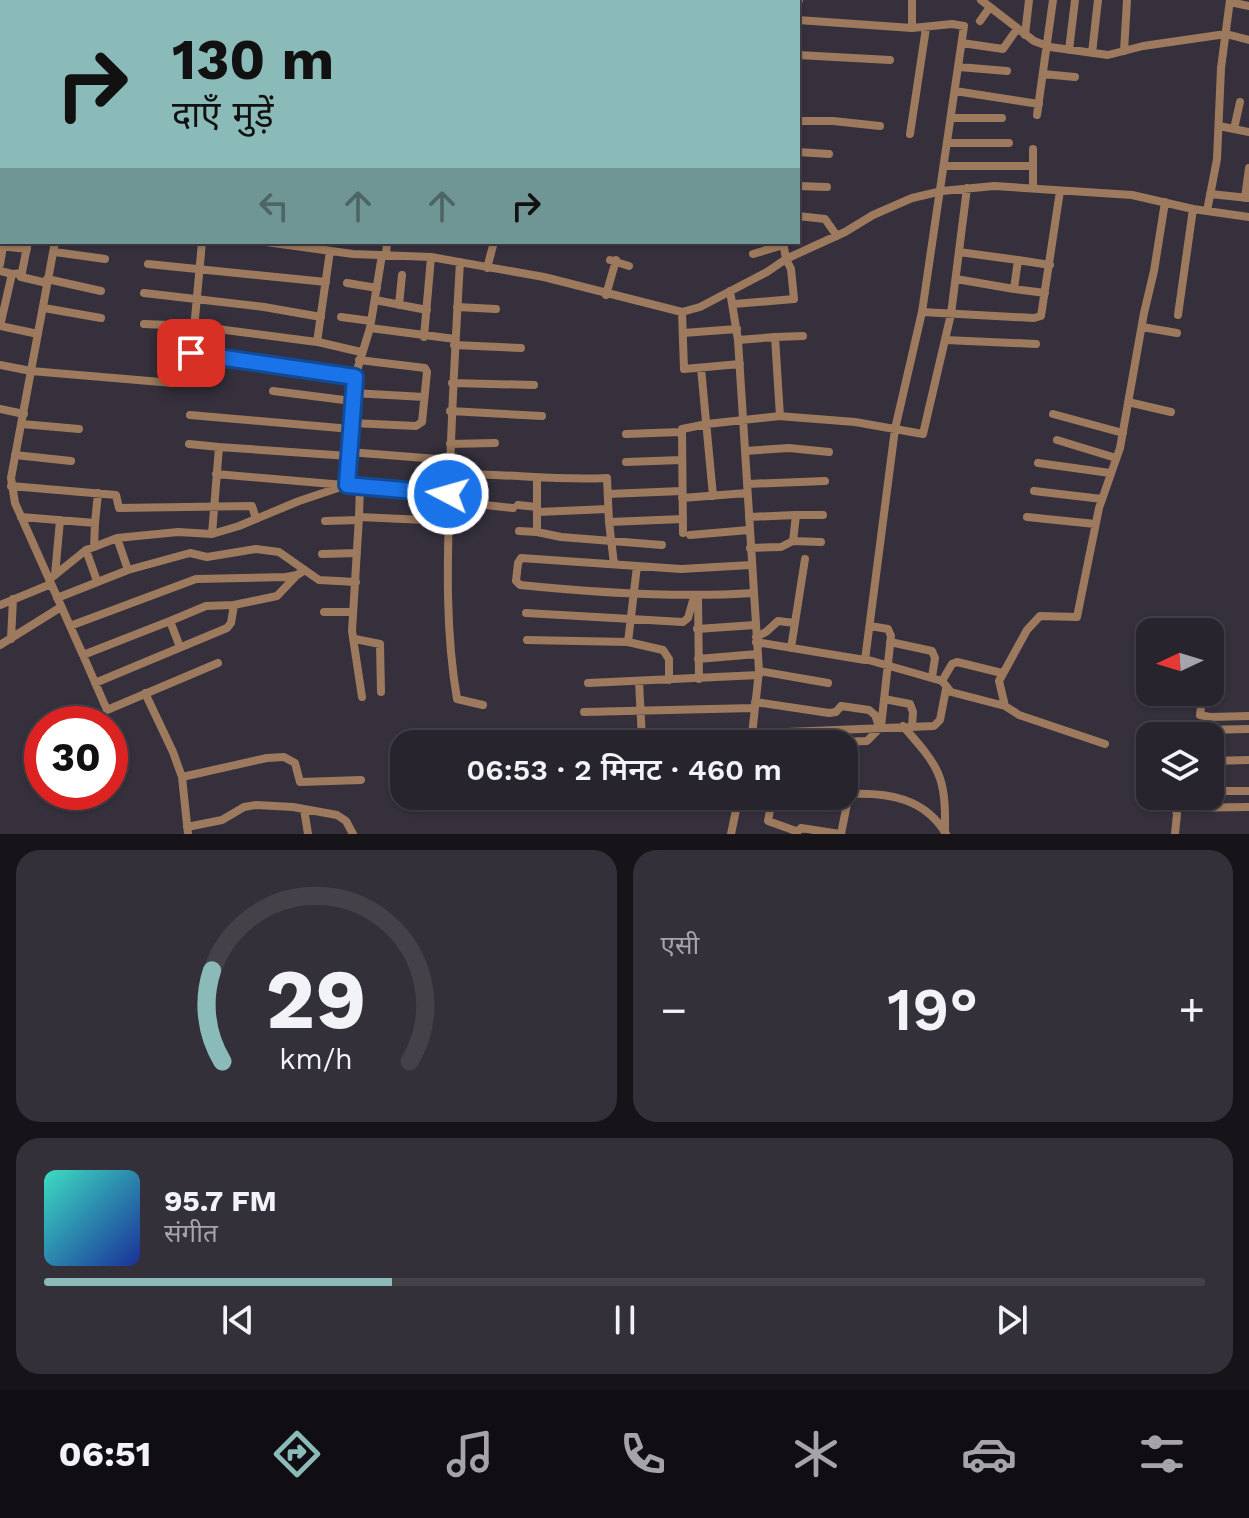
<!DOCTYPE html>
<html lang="hi">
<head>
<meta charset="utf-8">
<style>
	body { margin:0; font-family:"Work Sans","Noto Sans Devanagari",sans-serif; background:#343039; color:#f1f3f6; height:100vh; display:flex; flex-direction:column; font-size:30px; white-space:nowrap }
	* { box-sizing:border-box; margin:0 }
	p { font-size:26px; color:#a5a4aa }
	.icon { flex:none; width:44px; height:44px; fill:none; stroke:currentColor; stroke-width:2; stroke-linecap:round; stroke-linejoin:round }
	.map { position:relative; height:834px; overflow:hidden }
	.panel { display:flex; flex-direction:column; gap:16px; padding:16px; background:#161419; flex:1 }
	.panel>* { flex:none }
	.hud { position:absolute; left:0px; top:0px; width:800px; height:244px; box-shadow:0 2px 6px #0004,0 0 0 2px #444149; background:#8bbbb9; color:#111; overflow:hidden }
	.needle { width:52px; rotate:266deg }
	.controls { position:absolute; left:1136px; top:618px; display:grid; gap:16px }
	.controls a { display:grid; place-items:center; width:88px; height:88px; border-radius:16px; background:#28242d; box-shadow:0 2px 6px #0004,0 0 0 2px #444149; font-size:40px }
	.speed { position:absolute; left:24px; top:706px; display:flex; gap:16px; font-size:40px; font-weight:700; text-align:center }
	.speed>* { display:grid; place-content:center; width:104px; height:104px; border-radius:50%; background:#28242d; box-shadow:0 2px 6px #0004,0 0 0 2px #444149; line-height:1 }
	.speed .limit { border:12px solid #d22; background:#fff; color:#111 }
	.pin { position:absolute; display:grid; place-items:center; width:68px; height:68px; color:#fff; margin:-34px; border-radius:16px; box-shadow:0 4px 12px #0006 }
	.me { position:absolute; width:88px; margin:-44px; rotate:276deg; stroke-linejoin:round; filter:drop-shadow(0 0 6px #0008) }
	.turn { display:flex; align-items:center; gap:28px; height:168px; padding:0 40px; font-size:36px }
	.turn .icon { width:104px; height:104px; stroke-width:2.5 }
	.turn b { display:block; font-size:56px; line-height:68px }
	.lanes { display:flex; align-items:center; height:76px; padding:0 40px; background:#0003; justify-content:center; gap:40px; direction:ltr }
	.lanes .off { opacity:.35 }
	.big { font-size:60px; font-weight:600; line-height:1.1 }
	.panel .widget { flex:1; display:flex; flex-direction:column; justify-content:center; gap:12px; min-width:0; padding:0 28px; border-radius:24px; background:#343039 }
	.panel .dial { align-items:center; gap:0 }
	.dial svg { height:208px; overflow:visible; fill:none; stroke:#444149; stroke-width:7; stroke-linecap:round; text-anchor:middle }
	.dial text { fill:#f1f3f6; stroke:none }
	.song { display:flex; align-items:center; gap:24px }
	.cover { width:96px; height:96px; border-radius:12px; background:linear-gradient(135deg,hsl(170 70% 55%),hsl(230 70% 35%)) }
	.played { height:8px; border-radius:4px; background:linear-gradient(90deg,#8bbbb9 30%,#444149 30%) }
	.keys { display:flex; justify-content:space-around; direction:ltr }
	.heat { display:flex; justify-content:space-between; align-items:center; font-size:44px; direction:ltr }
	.panel .tiles { flex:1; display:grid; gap:16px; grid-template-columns:1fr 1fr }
	.widget:last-child { grid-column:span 2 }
	.trip { position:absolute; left:390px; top:730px; width:468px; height:80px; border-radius:24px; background:#28242d; box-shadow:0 2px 6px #0004,0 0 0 2px #444149; font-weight:600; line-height:80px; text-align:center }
	.menu { display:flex; height:128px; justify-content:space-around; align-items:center; background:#100e12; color:#a5a4aa }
	.menu .icon { width:56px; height:56px }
	.menu .on { color:#8bbbb9 }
	.menu b { font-size:36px; color:#f1f3f6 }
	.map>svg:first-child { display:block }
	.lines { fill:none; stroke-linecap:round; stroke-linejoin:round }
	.minor { stroke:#9d7a5d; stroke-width:8 }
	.route-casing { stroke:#114b97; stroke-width:20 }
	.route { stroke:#1a73e8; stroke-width:14 }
</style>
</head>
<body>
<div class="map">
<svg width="1249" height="834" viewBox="0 0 1249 834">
	<rect width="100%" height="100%" fill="#35303c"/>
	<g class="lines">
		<path class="minor" d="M158 0 169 2
			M324 0 335 2
			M474 0 486 2
			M610 0 631 2
			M981 0 1034 41 1050 47 1108 55 1143 46 1226 34 1249 40
			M21 2 22 0
			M97 2V0
			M263 2V0
			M441 2V0
			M503 2V0
			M539 2V0
			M581 2V0
			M1230 2 1249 6
			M798 3 799 0
			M798 20 912 28
			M980 21 990 7
			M1025 35 1029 0
			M962 43 1003 49 1017 29
			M1069 50 1075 0
			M1124 51 1127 0
			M1092 53 1098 0
			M798 55 890 60
			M2 60V66
			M959 67 1007 71
			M1043 74 1075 77
			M955 91 1039 104
			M0 94H2
			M1037 115 1053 0
			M951 118H1002
			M798 121H833L880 126
			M0 122H2
			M1219 126 1249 132
			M1234 129 1240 102
			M910 134 926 28
			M948 143H1009
			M0 147H2
			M1033 149V187
			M798 152 829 154
			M944 166H1033
			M798 186 827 187
			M0 193H2
			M1210 194 1249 198
			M1245 198 1249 168
			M1207 211 1217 159 1221 68 1230 0
			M798 216 825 219 837 236
			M28 242 21 277 47 283
			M55 242 11 478 15 503 83 655 170 621 180 647
			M266 242 353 254 431 257 544 277 682 312 700 307 767 272 786 259 845 232 873 215 912 198 942 191 994 186 1132 195 1193 209 1249 217
			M0 246 27 249
			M55 252 105 259
			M753 254 783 245
			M386 255 387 242
			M610 260 629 266
			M1018 260 1050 265
			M460 262C456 332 452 402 450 472 448 548 444 623 457 699L483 705
			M0 264 3 247
			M148 264 326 282
			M487 268 494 242
			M0 271 12 274
			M47 279 101 291
			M956 279 1014 289 1018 260 959 252
			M347 283 377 288
			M1014 289 1045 293
			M730 291 738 340 759 671 751 744
			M144 293 264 307 321 317
			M606 295 616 260
			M375 300 427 310
			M734 304 794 299 791 269 786 259 783 242
			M399 305 402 275
			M457 307 496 309
			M44 308 101 318
			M682 312 684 369 740 364
			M922 312 1034 318 1041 316 1060 191
			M1178 315 1193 209
			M341 317 371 321
			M144 324 194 326 317 342 330 251
			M0 326 12 274 22 273
			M0 326 38 334
			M1142 327 1177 333
			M370 328 455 339
			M683 333 737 329
			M424 337 431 257
			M775 337 803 336
			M945 340 1036 344
			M318 342 361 352
			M454 345 521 348
			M191 353 355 377
			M0 365 31 371 173 383H178L185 377 193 340 202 242
			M701 368 713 496
			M452 383 534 385
			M273 391 352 401
			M353 393 424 397
			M1128 402 1171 412
			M0 409 24 414
			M450 411 542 416
			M1053 414 1123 433
			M190 415 351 429
			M778 416 855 422 923 434 951 314 967 188
			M352 423 416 426 422 422 427 372 425 368 359 360
			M22 424 79 429
			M626 434 680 432
			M1057 440 1116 458
			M189 444 219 447
			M450 444 495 443
			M745 451 789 448 829 452
			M349 452 450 460
			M15 455 71 461
			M626 462 681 460
			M1038 463 1110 473
			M216 474 448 494
			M450 474C503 473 555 481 607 478L609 522 683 519
			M537 478V532L561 537 662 545
			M747 484 825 481
			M11 486 116 495 119 508 252 506 256 519
			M360 486 359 517 447 521
			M1034 491 1102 499
			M608 494 682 491
			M682 498 747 493
			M448 501 513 508
			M518 505 537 507
			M538 512 608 509
			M796 515H823
			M21 517 95 523 98 493
			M359 517 352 631 362 697
			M749 517 796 515 793 541 781 547 750 548
			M1027 517 1095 524
			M325 521 359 520
			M609 522 614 564
			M519 531 537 532
			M683 533 682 429 707 424 780 416 775 337 738 340
			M212 534 219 447 349 456
			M690 535 749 530
			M117 538 128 570
			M793 541 821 542
			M94 547 95 523
			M86 550 97 581
			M322 554 357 553
			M751 565 681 569 521 558 518 563 516 581 520 585C598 593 675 598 754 593
			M637 566 628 642 663 650 669 659V680
			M55 575 60 520
			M50 579 86 550 117 538 178 532 212 534 239 526 299 501 347 485 355 377 370 328 382 255
			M698 597 699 679
			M57 598 128 570 190 553 207 557 256 549 279 552 319 580 356 582
			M0 605 51 584
			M324 612H352
			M526 613 683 622 688 618 694 597
			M170 621 206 606 234 605
			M70 626 196 579 286 577 297 575 305 570
			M697 629 755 625
			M756 637 766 632 778 621 795 623
			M11 639 13 599
			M355 639 380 644 381 692
			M1210 639 1212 628
			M527 640 628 642
			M756 642 865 660 895 429 922 312 964 26 952 24 912 28V0
			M890 642 932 651 935 658 932 677
			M0 645 61 607
			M791 648 805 559
			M83 655 107 710 218 663
			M698 659 757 654
			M865 659 942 681 951 692 1005 706
			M759 671 828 683
			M639 681 642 739
			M942 681 952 664 957 662 1002 673
			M95 683 227 628 231 623 234 605 277 596 297 575
			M588 683 759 675
			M1203 692 1200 715 1210 717 1249 716
			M145 693 173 752 182 777 188 834
			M884 699 910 704 913 712 912 726
			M755 702 829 713 836 712 841 706 869 710 875 715 879 726
			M584 712 754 708
			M903 726C939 767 946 775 945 831
			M1203 730 1249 729
			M584 740 934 726 940 720 946 689
			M777 744 867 741 881 727 891 636 888 629 870 626
			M1105 744 1019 715 1005 706 999 681 1027 630 1040 616 1077 617 1099 508 1120 448 1144 313 1154 271 1165 202
			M1210 761 1249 760
			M844 767 852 768 854 772 849 794H845
			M1144 769 1150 767
			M182 777 267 758 284 757 295 763 300 782 361 780
			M1210 791H1249
			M1171 796 1177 814 1175 834
			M737 802 771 805 847 802
			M771 805 768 821 796 831
			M1175 808 1249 807
			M304 809 308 834
			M187 827 222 820 244 807 256 805 293 807 337 815 346 821 353 834
			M731 834 739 796
			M795 834 801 828 840 834
			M841 834 849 794C887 792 925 798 946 834"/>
	</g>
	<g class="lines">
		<defs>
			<path id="route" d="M191 353 355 377 347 485 448 494"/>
		</defs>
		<use href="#route" class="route-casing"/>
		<use href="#route" class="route"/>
	</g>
</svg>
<div class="controls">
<a><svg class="needle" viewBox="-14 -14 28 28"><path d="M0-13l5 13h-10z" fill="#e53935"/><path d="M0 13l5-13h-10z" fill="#a5a4aa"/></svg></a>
<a><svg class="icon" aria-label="layers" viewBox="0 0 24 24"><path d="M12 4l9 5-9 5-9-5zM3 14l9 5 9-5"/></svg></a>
</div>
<div class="speed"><div class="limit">30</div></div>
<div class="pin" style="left:191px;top:353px;background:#d93025"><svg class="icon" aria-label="arrive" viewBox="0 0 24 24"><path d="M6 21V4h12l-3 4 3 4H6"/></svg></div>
<svg class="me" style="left:448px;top:494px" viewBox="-20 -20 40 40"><circle r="17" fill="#1a73e8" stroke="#fff" stroke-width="3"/><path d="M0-11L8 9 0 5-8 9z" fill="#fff"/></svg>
<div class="trip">06:53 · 2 मिनट · 460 m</div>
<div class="hud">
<div class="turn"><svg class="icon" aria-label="right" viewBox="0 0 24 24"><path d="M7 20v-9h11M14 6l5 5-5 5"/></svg><div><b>130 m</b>दाएँ मुड़ें</div></div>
<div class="lanes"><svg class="icon off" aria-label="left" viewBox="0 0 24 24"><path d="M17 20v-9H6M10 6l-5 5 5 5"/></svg><svg class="icon off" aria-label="ahead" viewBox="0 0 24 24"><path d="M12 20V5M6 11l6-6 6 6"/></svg><svg class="icon off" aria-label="ahead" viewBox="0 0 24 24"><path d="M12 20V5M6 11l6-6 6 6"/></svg><svg class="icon" aria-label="right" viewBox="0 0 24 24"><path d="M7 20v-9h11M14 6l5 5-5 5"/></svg></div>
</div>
</div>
<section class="panel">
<div class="tiles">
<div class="widget dial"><svg viewBox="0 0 100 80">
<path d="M14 69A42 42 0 1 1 86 69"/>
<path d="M14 69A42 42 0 0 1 10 34" stroke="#8bbbb9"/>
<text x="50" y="56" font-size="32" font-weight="700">29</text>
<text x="50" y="72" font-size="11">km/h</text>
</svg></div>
<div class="widget"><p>एसी</p>
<div class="heat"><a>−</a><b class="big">19°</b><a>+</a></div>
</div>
<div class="widget">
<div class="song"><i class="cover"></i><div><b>95.7 FM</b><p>संगीत</p></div></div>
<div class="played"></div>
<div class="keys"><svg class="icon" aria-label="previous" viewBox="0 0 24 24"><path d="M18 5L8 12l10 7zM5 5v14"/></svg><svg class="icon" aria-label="pause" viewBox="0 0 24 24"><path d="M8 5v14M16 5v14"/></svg><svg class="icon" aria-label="next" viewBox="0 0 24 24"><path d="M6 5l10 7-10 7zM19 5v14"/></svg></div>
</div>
</div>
</section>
<nav class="menu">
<b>06:51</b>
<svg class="icon on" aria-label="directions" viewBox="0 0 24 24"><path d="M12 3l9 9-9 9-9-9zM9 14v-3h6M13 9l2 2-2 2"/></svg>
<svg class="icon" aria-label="music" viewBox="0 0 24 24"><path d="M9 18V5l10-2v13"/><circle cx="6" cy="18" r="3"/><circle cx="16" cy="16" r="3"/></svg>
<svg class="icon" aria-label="phone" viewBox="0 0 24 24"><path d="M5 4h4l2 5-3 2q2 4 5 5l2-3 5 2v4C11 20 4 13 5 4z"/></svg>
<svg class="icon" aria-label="climate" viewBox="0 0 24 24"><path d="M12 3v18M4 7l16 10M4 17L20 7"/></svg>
<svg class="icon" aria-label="car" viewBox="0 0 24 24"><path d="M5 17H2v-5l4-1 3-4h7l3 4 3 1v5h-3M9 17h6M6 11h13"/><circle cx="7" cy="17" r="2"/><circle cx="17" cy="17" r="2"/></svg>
<svg class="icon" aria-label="filters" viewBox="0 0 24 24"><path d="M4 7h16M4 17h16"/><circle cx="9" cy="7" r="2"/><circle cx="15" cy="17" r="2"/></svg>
</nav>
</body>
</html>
